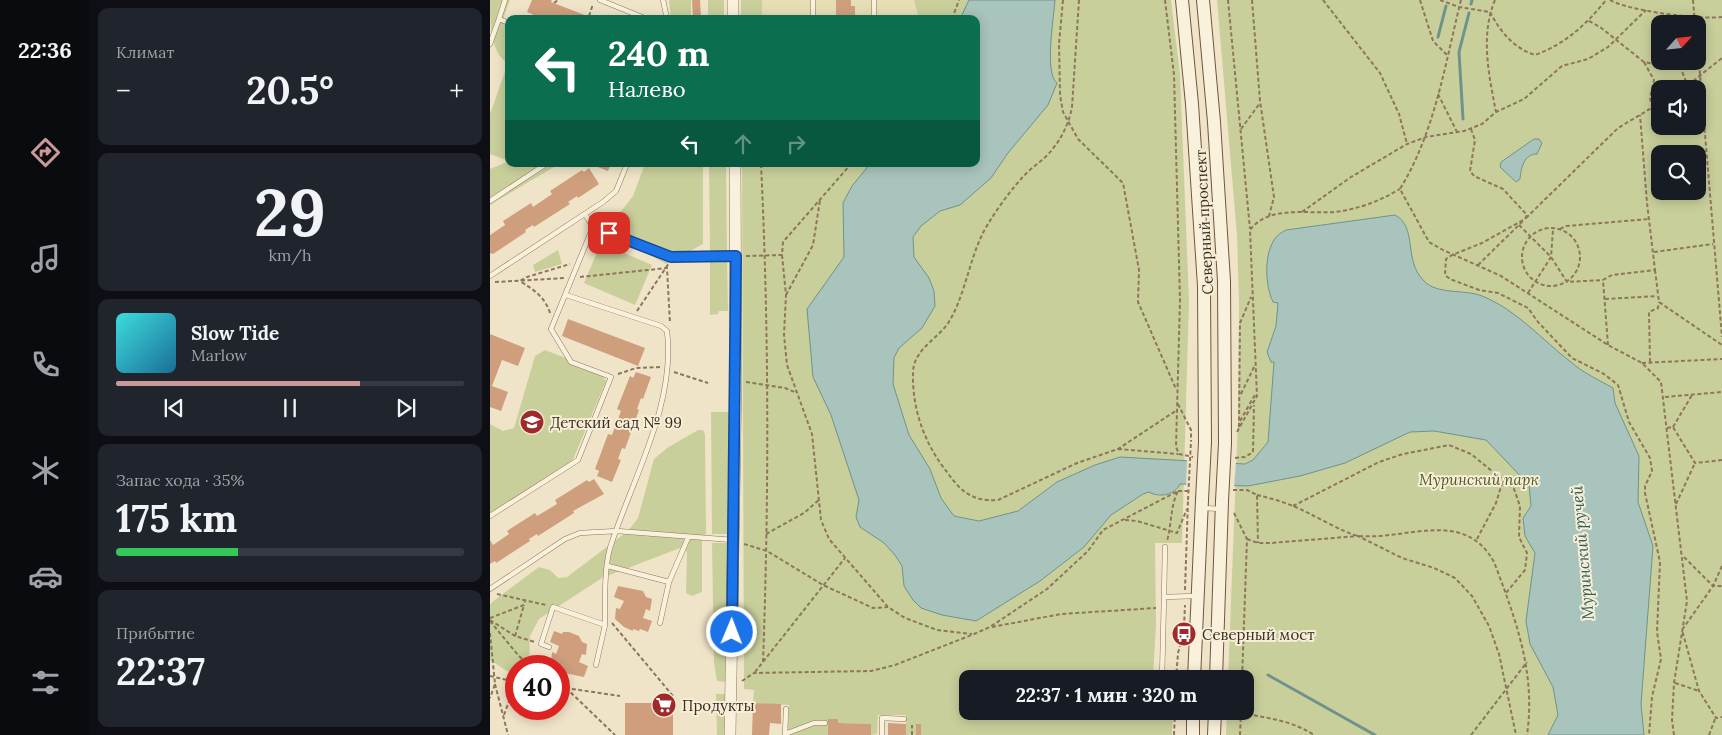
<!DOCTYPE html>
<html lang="ru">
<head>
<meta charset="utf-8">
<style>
	body { margin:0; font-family:Lora,serif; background:#20242c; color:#f1f3f6; height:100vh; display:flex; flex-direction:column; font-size:19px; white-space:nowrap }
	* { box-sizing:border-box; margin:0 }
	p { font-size:16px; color:#9ea1a6 }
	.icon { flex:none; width:28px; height:28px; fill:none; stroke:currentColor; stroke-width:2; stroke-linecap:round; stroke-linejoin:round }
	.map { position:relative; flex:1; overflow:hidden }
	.drawer { display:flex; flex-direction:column; gap:8px; padding:8px; background:#0d0f14; width:400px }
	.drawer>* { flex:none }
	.banner { position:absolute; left:15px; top:15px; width:475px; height:152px; border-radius:10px; box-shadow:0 2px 12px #0003; background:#0b6e4f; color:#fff; overflow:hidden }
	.needle { width:32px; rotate:63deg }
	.fabs { position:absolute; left:1161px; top:15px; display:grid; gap:10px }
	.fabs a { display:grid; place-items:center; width:55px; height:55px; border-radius:10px; background:#171b24; box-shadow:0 2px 12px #0003; font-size:25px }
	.speed { position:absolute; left:15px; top:655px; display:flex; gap:10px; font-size:25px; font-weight:700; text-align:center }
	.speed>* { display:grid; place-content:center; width:65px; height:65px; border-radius:50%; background:#171b24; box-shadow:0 2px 12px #0003; line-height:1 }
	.speed .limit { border:8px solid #d22; background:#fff; color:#111 }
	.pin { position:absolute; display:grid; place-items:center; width:42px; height:42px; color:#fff; margin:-21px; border-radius:10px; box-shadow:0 2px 8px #0006 }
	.me { position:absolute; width:55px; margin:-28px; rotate:1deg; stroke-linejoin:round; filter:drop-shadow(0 0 4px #0008) }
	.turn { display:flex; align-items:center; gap:18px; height:105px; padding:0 20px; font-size:22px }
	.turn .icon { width:65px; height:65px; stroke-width:2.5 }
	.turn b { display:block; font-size:35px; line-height:42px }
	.lanes { display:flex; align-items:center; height:48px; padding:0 20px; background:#0003; justify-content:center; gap:25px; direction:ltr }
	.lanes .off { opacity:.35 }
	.big { font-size:38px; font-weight:700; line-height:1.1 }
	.drawer .card { flex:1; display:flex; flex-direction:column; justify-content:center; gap:8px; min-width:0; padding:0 18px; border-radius:10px; background:#20242c }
	.drawer .dial { align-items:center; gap:0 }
	.dial b { font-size:65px; line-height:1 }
	.song { display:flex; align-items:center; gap:15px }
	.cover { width:60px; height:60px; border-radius:8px; background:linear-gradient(135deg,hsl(180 70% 55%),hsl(200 70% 35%)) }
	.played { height:5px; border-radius:2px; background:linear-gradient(90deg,#cc999b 70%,#363941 70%) }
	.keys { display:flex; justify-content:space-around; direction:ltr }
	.heat { display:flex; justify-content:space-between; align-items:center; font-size:28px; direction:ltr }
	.charge { height:8px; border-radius:4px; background:linear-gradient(90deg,#34c759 35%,#363941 0) }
	.trip { position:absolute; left:469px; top:670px; width:295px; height:50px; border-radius:10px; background:#171b24; box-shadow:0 2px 12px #0003; font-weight:700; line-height:50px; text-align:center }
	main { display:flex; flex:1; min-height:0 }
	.menu { display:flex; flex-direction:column; width:90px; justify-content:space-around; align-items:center; background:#090b0e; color:#9ea1a6 }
	.menu .icon { width:35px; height:35px }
	.menu .current { color:#cc999b }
	.menu b { font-size:22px; color:#f1f3f6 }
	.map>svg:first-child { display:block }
	.farmland { fill:#e6deb5 }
	.green { fill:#c9cf9b; fill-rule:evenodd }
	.water { fill:#a9c4bc; stroke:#6f938a }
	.pier { fill:#f0e4c8 }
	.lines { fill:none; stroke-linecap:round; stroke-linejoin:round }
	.stream { stroke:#6f938a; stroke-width:3 }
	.building { fill:#cf9f7d }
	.service-casing { stroke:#8d765c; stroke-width:5.5 }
	.tertiary-casing { stroke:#8d765c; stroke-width:12 }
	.secondary-casing { stroke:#6f573f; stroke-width:14 }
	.path { stroke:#8d765c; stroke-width:2; stroke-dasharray:4 2.5; stroke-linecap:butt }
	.service { stroke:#faf1dc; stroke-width:4.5 }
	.tertiary { stroke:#faf1dc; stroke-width:11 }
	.secondary { stroke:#faf1dc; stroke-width:12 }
	.secondary-bridge-casing { stroke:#6f573f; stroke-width:14; stroke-linecap:butt }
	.path-bridge { stroke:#8d765c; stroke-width:2; stroke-dasharray:4 2.5; stroke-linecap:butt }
	.secondary-bridge { stroke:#faf1dc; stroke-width:12 }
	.route-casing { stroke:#114b97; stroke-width:12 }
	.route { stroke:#1a73e8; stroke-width:9 }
	.labels { text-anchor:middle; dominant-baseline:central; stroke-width:4; stroke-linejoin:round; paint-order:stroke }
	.street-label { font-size:15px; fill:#3d2e20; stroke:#f7eed8 }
	.poi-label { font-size:15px; fill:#3d2e20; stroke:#f7eed8; text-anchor:start }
	.park-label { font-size:15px; font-style:italic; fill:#4d5a26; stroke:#f7eed8 }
	.water-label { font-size:16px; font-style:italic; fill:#2f5d5a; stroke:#f7eed8 }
</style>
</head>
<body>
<main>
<nav class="menu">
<b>22:36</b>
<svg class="icon current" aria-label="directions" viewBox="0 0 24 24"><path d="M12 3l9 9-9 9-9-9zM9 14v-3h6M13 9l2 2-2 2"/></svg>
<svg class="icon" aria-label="music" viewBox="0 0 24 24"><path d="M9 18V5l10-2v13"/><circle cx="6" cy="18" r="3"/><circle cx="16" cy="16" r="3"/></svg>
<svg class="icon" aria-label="phone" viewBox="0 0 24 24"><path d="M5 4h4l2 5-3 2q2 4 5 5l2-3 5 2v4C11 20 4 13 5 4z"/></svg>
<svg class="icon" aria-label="climate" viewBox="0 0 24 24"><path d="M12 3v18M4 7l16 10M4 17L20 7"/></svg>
<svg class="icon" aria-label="car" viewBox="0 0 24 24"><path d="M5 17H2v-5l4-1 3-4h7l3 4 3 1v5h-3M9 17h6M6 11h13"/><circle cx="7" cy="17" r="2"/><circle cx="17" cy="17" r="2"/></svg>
<svg class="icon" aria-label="filters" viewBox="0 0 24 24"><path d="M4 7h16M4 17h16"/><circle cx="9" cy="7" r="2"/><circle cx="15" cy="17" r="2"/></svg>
</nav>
<section class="drawer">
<div class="card"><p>Климат</p>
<div class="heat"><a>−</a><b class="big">20.5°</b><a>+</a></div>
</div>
<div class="card dial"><b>29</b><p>km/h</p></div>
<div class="card">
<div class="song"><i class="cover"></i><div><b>Slow Tide</b><p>Marlow</p></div></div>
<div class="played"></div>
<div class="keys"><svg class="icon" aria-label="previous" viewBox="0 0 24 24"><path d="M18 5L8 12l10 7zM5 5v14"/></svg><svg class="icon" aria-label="pause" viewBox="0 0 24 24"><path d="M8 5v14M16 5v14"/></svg><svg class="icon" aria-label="next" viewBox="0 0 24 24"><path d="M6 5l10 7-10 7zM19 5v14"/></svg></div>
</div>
<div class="card"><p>Запас хода · 35%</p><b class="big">175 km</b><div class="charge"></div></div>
<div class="card"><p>Прибытие</p><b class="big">22:37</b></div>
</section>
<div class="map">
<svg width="1232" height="735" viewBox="0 0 1232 735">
	<rect width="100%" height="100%" fill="#f0e4c8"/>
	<path class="farmland" d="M272 0H424L429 19H272Z"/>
	<path class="green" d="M0 0H20L12 22 19 28V161L0 154V114L18 63C0 53 0 23 0 0Z
		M179 0H201V19H181Z
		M218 0H234V19H218Z
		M251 0H272V19H251Z
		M424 0H681L690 74 699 301 692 543H665L666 624 663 679H478V711H683L682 735H416V715H388L387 734 381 735V724L348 723V719H338V735H298L299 705 263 703 264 690 254 689 252 164H486V19H429Z
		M727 0H1232V735H736L737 711H755V679H738L748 420 749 303 747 236ZM1170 24H1208V61H1170ZM1170 89H1208V126H1170ZM1170 154H1208V191H1170Z
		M19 161V164H69L0 205V169Z
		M155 164H213V244L176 264 118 231 119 227 143 196Z
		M219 164H236L237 252H220Z
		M111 243 162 265 145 305 94 283Z
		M68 250 72 264 45 272 43 265Z
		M220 261H237L238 311H229L228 314 220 315Z
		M55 350 109 371 116 381 79 469 0 517V424L13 431 24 428 45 356Z
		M221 412H239L238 534H222Z
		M208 430H213L215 434 216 533 212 541V592L202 596 196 593 197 552 190 548 112 578 49 619 40 636 39 666H26V677L0 660V605L2 602 49 567 60 570 68 578 77 577 138 531 148 518 164 459 177 448Z
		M222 543H238L236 682 227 681 224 663Z
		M226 694H236L235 735H227Z"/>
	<path class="water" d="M479 0H565C564 17 554 73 567 83L558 105 518 153 501 178 470 205 450 211 431 226 423 237 424 257 439 278 444 291 445 306 432 328 409 348 404 358 403 384 419 435 440 469 451 498 464 516 489 521 528 511 567 482 605 465 630 457 755 464 763 460 778 442 784 362H781L777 352 786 326 788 303 783 302C775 285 774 256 784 240 786 236 792 232 796 230L905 215C928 227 913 261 934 281 947 295 975 289 992 296 1027 310 1052 340 1081 362 1093 373 1109 380 1123 388L1125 403 1149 456 1148 502 1163 546 1151 704 1154 735H1058L1068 715 1063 687 1040 644 1036 621 1045 553 1035 536 1033 518 1041 506 1039 485 996 440 944 431 920 432 855 463 810 476 758 486 690 484C685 495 669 498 659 492L653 494 621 515 594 547 550 581 486 621 452 615 431 608 423 600 414 586 412 566 405 555 394 543 370 527 366 517 369 500 341 415 323 377 317 309 354 257 353 203 362 186 380 164H486V19H470Z
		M1044 139H1049L1052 143 1047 154C1034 154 1031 168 1030 179L1026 182 1010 167 1011 162Z"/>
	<path class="pier" d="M697 459 746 461 744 488 696 487Z"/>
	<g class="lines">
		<path class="stream" d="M981 4 982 0
			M948 37 956 6
			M973 119 969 52 979 13
			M778 675 885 735"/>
	</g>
	<path class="building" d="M42 0H62L61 2 105 19H53L37 12Z
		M202 0H210L211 18H203Z
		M346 0H361V6H365V19H346Z
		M100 164H121L118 171Z
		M99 168 109 184 88 198 87 196 78 202 80 204 44 227 43 225 35 230 36 232 3 254 0 253V235L15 225 13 221 41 203 43 207 62 194 60 191 92 170 94 172Z
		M78 319 155 348 148 366 72 336Z
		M0 334 35 348 28 366 12 360 2 386 18 392 11 411 0 407Z
		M146 372 161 377 153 399 151 398 147 409 149 410 135 449 132 448 128 459 131 460 122 482 107 476 109 471 105 469 118 434 122 435 131 411 127 409 140 376 143 378Z
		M104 479 114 494 83 511 84 513 48 536 47 534 39 539 40 541 6 563 5 561 0 564V540L3 545 19 534 17 531 45 513 47 516 67 504 65 500 97 480 99 482Z
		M128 586 153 591 156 597 162 599 160 611 156 609 153 618 162 621 158 632 150 629 149 631 143 629V631L134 627 125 619 126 608 130 609 134 601 124 597Z
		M64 631 72 634 73 632H79L89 636 92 642 97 644 96 655 92 654 89 662 98 666 94 677 69 672V666L61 664 62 652 66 654 69 646 60 642Z
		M135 703H183V735H135Z
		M263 703 291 704V724L280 723 279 735H262Z
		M338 719H348V723L381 724V735H338Z
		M398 723 416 724V735H398Z
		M426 724H431V735H426Z"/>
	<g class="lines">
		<defs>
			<path id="service" d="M110 0 157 19
				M173 0 177 19
				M9 19 15 0
				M323 19V0
				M384 19V0
				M0 44 9 19 19 23
				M0 201 56 164
				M95 214 103 227
				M0 276 113 202 126 191 137 164
				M76 295 171 326 177 331C186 405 142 479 120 548 114 569 115 603 115 625
				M713 508 731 509
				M0 516 88 460 121 377 81 362 61 329 103 227 181 257 246 256
				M118 566 179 582 198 538
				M0 589 75 539 90 533 127 531 243 540
				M674 597 675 547
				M170 623 179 582
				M59 647 51 644 63 607 115 625 106 665
				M672 679 674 597 705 596
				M295 734 324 723H335
				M295 735 296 709
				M392 735V718L414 719"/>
			<path id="tertiary" d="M243 0V19
				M240 735 246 381 245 164"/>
			<path id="secondary" d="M692 0 702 104 714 286 715 442
				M713 0 724 122 734 281 735 443
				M704 679 712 500
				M726 679 732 501
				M703 735V711
				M724 735 725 711"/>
		</defs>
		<use href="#service" class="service-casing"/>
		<use href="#tertiary" class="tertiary-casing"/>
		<use href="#secondary" class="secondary-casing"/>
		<path class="path" d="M573 0 569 44 570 95 573 112 588 139 633 183 649 270 648 302 686 389
			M589 0 582 107C579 123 572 138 561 151 553 161 540 168 531 179 519 192 499 220 492 235 479 262 475 294 460 320 450 338 424 348 423 372 422 405 432 437 451 464 468 487 477 502 508 500L587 463 628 449 687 410
			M675 0 684 75 690 300 686 447 689 454 703 457
			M738 0 760 229
			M762 0 770 101 784 197 779 216
			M833 0 890 73 909 114 917 144
			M930 0 943 41 957 55
			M950 0 969 7 1000 12
			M971 0C955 64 945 132 910 189L939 242 953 250 1011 276 1118 345 1152 363 1171 382 1197 601 1184 683 1182 720 1184 735
			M1005 0C990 35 999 76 1006 112
			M1120 0C1139 11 1210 20 1232 17
			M1203 0 1205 24
			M64 3 68 0
			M1000 12C1010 31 1023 48 1045 55 1075 44 1096 25 1116 0
			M99 16 103 4
			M462 19 469 0
			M1099 21 1110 27 1154 62 1164 64 1174 61
			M1208 51 1232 337
			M1177 61 1191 69 1197 84
			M1154 62 1164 80 1160 98 1162 106
			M1193 89 1232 58
			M948 94 967 132
			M751 129 770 103
			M981 129 985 140 980 171 984 176 1013 189 1037 215 1035 219 992 243 962 255 956 259 955 275 960 279 989 290 1008 293 1038 308 1048 322 1082 358 1114 374 1128 385 1139 422 1160 458 1162 471 1155 486V493L1170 562 1167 632 1171 659 1162 697 1159 735
			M271 164C279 330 279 496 273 662
			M812 212 861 177 917 144 936 137 974 131 992 124 1006 112 1034 99 1072 66 1098 59 1118 47 1156 10
			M1036 218 1128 128 1170 103
			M1029 225 1061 257 1077 282 1113 280
			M1032 257a29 29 0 1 1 58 0a29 29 0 1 1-58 0Z
			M1070 229 1076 226 1159 219
			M1164 252 1223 244
			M292 255 296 295 294 335 297 365 322 434 331 520 339 539 398 607 415 618 447 630 482 634
			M256 256 292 255 293 242 361 164
			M988 265 1033 221
			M1165 270 1169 302 1232 345
			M90 277 177 268 180 323
			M5 282 75 278
			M1038 293 1061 257 1063 230
			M296 295 323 245 330 200
			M1115 299 1167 296
			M147 311 179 263
			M60 313C55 297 44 290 30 281L37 277 80 264
			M1118 345 1113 280 1122 275 1165 270 1157 203 1150 115
			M1160 362 1159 312 1168 308 1169 302
			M1152 363 1232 359
			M184 372 218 383
			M128 374 146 368 170 367
			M256 382 295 388 307 393
			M751 394 765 365
			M1175 397 1232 392
			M688 404 701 430V441
			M750 421 766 393
			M749 427 750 323 761 297
			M1183 427 1202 395
			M1177 428 1183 427 1205 463 1232 460
			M747 432 767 396 760 230C780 203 823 216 852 211 874 207 891 200 910 189
			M628 449 688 454
			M745 458 755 457 763 452 764 405
			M743 490H757L767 495 768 543
			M688 491H701
			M767 495C779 498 791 501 803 506 819 512 855 534 869 536 918 540 974 508 1004 562 1026 620 1046 673 1037 735
			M1186 504 1205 463
			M803 506 889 462 913 454 959 445 981 454 1024 489 1030 506 1029 537 1037 553 1035 570 1016 593
			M744 513 757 539 752 679
			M635 520 647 521 687 533 697 509
			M276 534 314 513 330 499
			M757 539 768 543H781L868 536 912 558 944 568 965 578 982 596 999 626 1009 654 1026 735
			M987 539 1006 503 1013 480
			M254 544 277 551 333 585 383 608 398 607
			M1194 557 1223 586H1232
			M1232 566 1223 586 1192 630 1209 691 1226 718 1232 717
			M695 590 698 500
			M7 594 56 605
			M0 618 34 605 35 600
			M0 620 25 636 45 642
			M0 621 28 655 40 666
			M122 623 183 696
			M502 627 571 614 666 608
			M694 627 695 605
			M0 633 5 684 0 698
			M25 636 34 605
			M52 666 57 654
			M265 672 355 558
			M0 676 26 682
			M686 679 688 653 694 632
			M252 681 264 673 381 671 405 665 484 634 500 627 557 589 598 551 613 530 688 491C680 507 682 523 677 541
			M1185 683 1209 691
			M5 684 18 735
			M69 687 130 696
			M76 688 125 735
			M751 713C777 718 801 720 824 735
			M14 715 26 682
			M422 735V725
			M684 735 685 711
			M750 735 751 711
			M981 735 1037 662
			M1219 735 1225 719"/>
		<use href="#service" class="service"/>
		<use href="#tertiary" class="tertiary"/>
		<use href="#secondary" class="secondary"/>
		<defs>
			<path id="secondary-bridge" d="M712 500 715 442
				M732 501 735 443"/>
		</defs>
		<use href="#secondary-bridge" class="secondary-bridge-casing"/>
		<path class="path-bridge" d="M698 500 701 441"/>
		<use href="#secondary-bridge" class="secondary-bridge"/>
	</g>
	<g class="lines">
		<defs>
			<path id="route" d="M119 233 181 257 246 256 242 632"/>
		</defs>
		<use href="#route" class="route-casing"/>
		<use href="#route" class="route"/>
	</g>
	<defs>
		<symbol id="school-disc" viewBox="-11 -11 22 22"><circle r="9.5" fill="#9e2a2b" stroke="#f7eed8"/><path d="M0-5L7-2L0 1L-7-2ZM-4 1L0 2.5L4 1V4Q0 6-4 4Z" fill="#fff"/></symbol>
		<symbol id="bus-disc" viewBox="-11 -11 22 22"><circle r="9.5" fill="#9e2a2b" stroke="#f7eed8"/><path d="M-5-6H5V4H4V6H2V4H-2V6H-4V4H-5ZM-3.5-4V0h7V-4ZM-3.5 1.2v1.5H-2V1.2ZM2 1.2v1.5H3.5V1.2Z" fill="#fff"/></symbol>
		<symbol id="supermarket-disc" viewBox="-11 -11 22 22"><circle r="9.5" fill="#9e2a2b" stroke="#f7eed8"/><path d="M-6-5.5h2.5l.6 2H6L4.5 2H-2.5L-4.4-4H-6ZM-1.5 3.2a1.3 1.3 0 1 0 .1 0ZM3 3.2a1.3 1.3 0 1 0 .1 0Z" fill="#fff"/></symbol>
	</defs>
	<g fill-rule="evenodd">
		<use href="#school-disc" x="28" y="408" width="28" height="28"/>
		<use href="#bus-disc" x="680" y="620" width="28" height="28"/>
		<use href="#supermarket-disc" x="160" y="691" width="28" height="28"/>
	</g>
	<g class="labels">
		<g class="street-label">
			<text transform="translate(714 222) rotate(-93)">Северный проспект</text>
		</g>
		<g class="poi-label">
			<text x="60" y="422">Детский сад № 99</text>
			<text x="712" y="634">Северный мост</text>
			<text x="192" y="705">Продукты</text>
		</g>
		<g class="park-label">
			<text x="989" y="479">Муринский парк</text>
		</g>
		<g class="water-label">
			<text transform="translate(1092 553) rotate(-95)">Муринский ручей</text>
		</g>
	</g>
</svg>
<div class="fabs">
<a><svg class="needle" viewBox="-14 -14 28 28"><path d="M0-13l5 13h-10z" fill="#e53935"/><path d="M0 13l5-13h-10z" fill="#9ea1a6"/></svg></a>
<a><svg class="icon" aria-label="sound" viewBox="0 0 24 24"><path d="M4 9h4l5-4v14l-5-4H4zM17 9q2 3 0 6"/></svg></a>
<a><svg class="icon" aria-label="search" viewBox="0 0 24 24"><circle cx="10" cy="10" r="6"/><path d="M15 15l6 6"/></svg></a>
</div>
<div class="speed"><div class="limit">40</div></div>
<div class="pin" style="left:119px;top:233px;background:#d93025"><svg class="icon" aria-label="arrive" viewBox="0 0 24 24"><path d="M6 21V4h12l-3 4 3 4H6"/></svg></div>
<svg class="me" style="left:242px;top:632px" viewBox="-20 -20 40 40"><circle r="17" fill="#1a73e8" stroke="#fff" stroke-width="3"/><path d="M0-11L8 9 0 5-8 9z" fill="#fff"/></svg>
<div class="trip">22:37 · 1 мин · 320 m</div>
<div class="banner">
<div class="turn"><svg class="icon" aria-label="left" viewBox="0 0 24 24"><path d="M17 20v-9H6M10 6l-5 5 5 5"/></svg><div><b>240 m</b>Налево</div></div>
<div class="lanes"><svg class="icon" aria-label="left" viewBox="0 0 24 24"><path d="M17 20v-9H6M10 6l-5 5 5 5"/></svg><svg class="icon off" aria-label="ahead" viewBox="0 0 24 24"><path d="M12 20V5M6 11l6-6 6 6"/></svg><svg class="icon off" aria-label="right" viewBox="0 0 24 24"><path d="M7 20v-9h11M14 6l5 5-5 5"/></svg></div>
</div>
</div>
</main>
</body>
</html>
